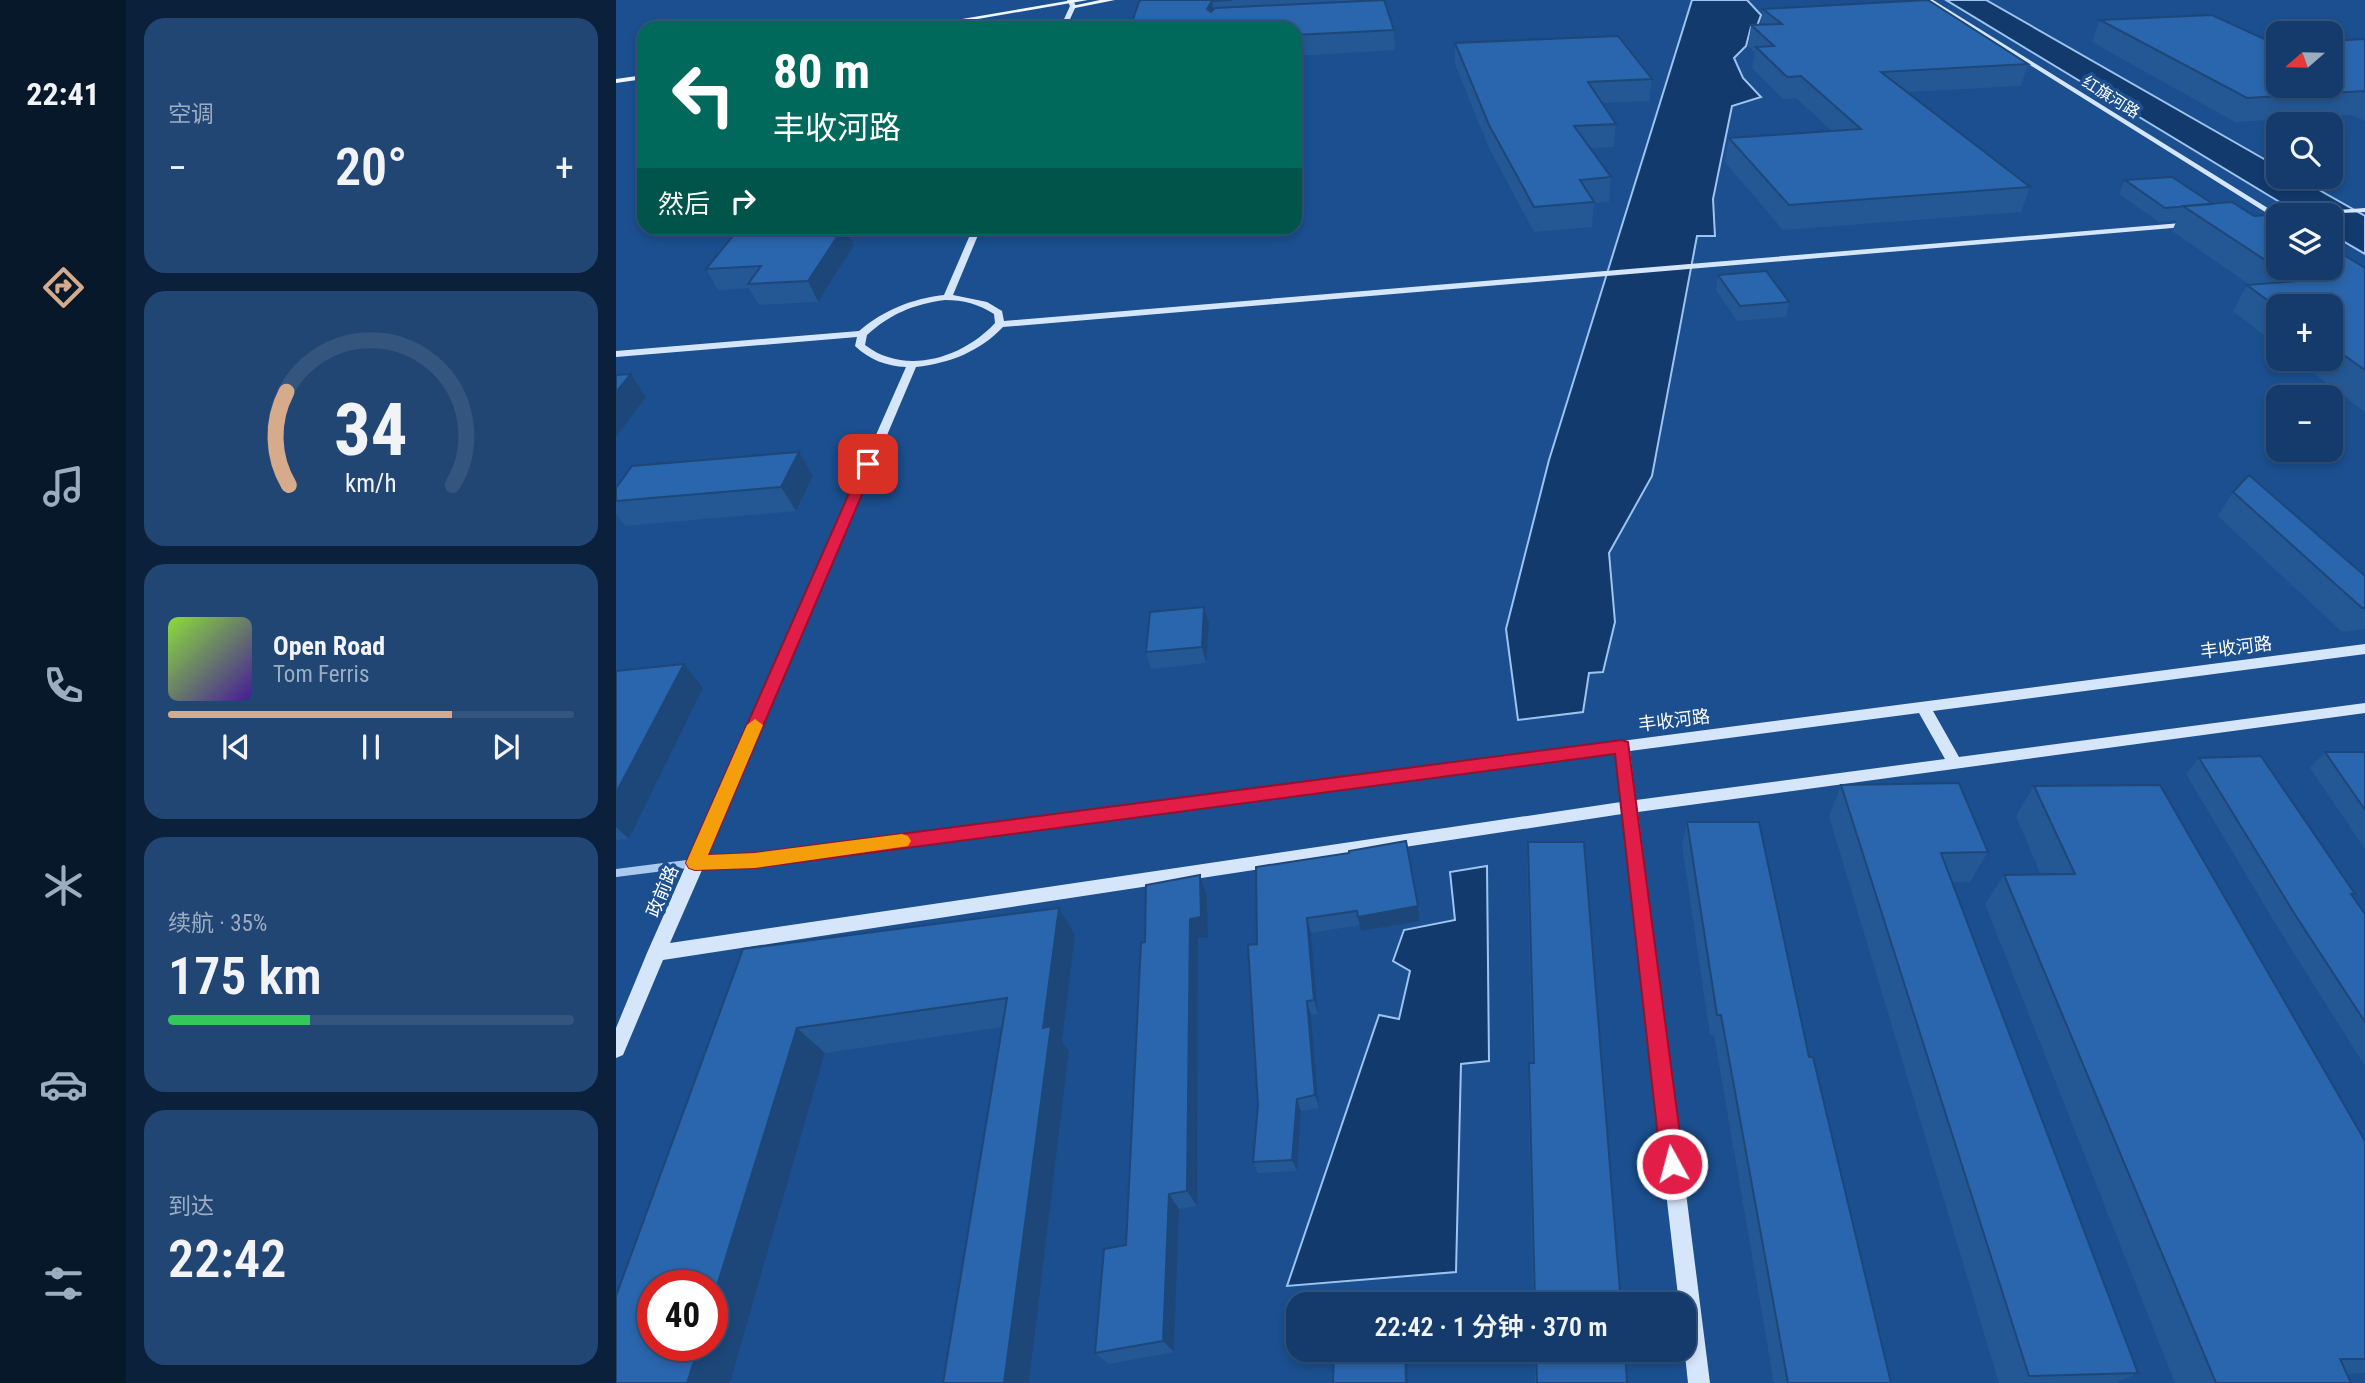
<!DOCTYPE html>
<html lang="zh">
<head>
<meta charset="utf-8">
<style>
	body { margin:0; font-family:"Roboto Condensed","Noto Sans SC",sans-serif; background:#214673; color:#f1f3f6; height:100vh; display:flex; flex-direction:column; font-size:26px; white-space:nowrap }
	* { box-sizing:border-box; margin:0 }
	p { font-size:23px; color:#9dadc1 }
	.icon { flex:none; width:38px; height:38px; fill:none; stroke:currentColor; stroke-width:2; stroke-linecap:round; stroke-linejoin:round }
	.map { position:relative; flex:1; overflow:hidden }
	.panel { display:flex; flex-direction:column; gap:18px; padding:18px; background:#0b203b; width:490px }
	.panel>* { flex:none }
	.banner { position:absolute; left:21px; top:21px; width:665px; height:214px; border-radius:21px; box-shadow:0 4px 10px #0003,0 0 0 2px #33557e; background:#00695c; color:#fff; overflow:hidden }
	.needle { width:46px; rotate:250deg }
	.tools { position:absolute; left:1650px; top:21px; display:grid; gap:14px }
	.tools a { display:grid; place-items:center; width:77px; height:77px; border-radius:14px; background:#143b6b; box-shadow:0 4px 10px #0003,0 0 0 2px #33557e; font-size:35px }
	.speed { position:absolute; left:21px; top:1270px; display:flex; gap:14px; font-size:35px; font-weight:700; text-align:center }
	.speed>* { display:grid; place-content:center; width:91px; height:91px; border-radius:50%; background:#143b6b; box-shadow:0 4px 10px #0003,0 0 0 2px #33557e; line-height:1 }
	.speed .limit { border:10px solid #d22; background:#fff; color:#111 }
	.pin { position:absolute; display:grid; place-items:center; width:60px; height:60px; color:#fff; margin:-30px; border-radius:14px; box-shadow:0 4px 10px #0006 }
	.me { position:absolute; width:77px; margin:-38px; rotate:353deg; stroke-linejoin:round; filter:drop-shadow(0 0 5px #0008) }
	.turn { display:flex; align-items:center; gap:24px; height:147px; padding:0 21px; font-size:32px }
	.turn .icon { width:91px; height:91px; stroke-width:2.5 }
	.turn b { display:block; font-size:49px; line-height:60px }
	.then { display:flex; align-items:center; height:66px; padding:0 21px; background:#0003; gap:14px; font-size:26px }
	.big { font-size:52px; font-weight:600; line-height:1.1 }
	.panel .tile { flex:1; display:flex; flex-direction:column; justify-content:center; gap:10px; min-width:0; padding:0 24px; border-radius:21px; background:#214673 }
	.panel .dial { align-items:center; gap:0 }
	.dial svg { height:182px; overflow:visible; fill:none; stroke:#33557e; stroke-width:7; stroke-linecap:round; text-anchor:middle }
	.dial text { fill:#f1f3f6; stroke:none }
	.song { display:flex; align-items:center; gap:21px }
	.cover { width:84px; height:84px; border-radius:10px; background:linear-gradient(135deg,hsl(90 70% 55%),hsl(260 70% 35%)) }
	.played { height:7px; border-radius:4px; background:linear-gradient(90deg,#d6ab8b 70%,#33557e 70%) }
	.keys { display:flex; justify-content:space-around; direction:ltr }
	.heat { display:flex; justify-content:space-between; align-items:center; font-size:38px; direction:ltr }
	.charge { height:10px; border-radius:5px; background:linear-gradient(90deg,#34c759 35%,#33557e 0) }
	.trip { position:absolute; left:670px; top:1292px; width:410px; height:70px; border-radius:21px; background:#143b6b; box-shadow:0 4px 10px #0003,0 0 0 2px #33557e; font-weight:600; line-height:70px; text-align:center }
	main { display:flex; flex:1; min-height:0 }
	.dock { display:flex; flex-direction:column; width:126px; justify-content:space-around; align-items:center; background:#08182b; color:#9dadc1 }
	.dock .icon { width:49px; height:49px }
	.dock .selected { color:#d6ab8b }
	.dock b { font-size:32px; color:#f1f3f6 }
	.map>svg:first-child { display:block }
	.water { fill:#123a6d; stroke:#9cc4f0; stroke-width:2 }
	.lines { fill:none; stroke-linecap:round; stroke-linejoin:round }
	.street { stroke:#a9c9ee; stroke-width:8 }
	.secondary { fill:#d6e6fa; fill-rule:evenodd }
	.primary { fill:#f0f6ff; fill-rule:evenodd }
	.wall { fill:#245895 }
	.shaded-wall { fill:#1d4779 }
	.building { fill:#2a66ad; stroke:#1d4779; stroke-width:2 }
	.route { fill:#e11d48; stroke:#92132f; stroke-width:2 }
	.slow { fill:#f59e0b }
	.labels { text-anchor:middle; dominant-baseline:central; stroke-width:7; stroke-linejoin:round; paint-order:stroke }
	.far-street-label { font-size:16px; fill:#fff; stroke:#1b4f8f }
	.street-label { font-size:18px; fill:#fff; stroke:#1b4f8f }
</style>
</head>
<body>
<main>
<nav class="dock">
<b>22:41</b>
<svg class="icon selected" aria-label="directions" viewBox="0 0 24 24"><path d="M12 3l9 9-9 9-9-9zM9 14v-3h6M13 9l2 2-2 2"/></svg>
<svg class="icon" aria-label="music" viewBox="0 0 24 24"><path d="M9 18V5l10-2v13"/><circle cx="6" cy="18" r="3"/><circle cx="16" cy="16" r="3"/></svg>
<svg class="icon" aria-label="phone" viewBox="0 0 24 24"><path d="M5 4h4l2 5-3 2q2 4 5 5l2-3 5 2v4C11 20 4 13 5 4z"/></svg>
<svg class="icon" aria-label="climate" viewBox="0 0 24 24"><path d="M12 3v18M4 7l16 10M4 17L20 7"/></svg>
<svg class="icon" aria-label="car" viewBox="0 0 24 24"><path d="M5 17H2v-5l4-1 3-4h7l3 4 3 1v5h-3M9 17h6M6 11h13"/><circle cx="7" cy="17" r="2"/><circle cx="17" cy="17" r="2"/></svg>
<svg class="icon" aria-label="filters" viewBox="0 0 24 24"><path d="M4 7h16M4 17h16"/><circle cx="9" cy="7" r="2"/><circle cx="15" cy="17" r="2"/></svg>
</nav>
<section class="panel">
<div class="tile"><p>空调</p>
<div class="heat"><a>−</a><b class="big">20°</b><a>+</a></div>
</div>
<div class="tile dial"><svg viewBox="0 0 100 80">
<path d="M14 69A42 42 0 1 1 86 69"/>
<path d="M14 69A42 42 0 0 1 13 28" stroke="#d6ab8b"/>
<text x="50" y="56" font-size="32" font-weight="700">34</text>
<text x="50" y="72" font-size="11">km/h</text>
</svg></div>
<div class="tile">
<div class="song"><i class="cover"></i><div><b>Open Road</b><p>Tom Ferris</p></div></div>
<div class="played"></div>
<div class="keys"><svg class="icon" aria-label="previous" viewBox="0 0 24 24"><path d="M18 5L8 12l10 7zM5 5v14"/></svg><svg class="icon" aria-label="pause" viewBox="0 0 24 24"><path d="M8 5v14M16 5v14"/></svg><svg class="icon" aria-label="next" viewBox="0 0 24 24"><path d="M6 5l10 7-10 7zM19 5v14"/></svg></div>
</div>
<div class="tile"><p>续航 · 35%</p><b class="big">175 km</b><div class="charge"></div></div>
<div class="tile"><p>到达</p><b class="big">22:42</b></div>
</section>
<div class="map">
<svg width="1749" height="1383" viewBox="0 0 1749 1383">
	<rect width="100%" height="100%" fill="#1b4f8f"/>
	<path class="water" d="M1076 0H1131L1145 15 1141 26 1135 27 1130 46 1118 58 1127 78 1145 97 1116 106 1097 199 1099 236H1081L1036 476 993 553 999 622 987 672 973 673 967 712 902 720 890 629 933 460Z
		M1330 0H1370L1662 167V177H1680L1749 216V254L1715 234V215H1685Z
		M871 866 873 1061 845 1064 840 1272 671 1286 763 1015 783 1019 794 971 777 961 788 930 839 920 834 872Z"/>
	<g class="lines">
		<path class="street" d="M0 873 79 863"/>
		<path class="secondary" d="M451 0H457L460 6 450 28H444L454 6Z
			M1310 0H1317L1663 215 1662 220Z
			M1749 208V212L1678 215 1682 213Z
			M1577 222H1580V226L387 327C363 352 334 363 300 367L92 856 139 854 1749 644V654L1317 711 1343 757 1749 703V713L1022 812 1094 1383H1072L1068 1346V1304H1063L1006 814 47 960 7 1055 0 1058V1028L31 953 290 367C270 366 254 360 239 346L241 337 0 357V351L243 331C268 310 295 299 328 295L357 228H365L337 295 371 302 386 311 388 321ZM329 300C348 300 362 304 378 314L379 323C347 358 289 376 249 345L251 335C274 314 298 304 329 300ZM1303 713 1329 759 1020 800 1014 751ZM1000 753 1005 802 54 943 86 870 139 868Z"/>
		<path class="primary" d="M457 0H472L310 28H293Z
			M484 0H499L459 8 456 6Z
			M28 75V79L0 83V79Z"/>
	</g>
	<path class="wall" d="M525 0H768L778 30 779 50 679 56V28Z
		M1147 9 1412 64 1405 86 1291 92 1414 187 1405 212 1167 230 1109 162 1113 138 1216 131 1180 98 1167 99 1136 68 1139 52 1132 46 1135 25H1145Z
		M1484 20 1659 44 1749 39V121L1736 115 1619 122 1476 42Z
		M839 43 1036 79 1033 101 986 103 1000 124 998 147 974 148 995 177 993 202 978 203 976 227 918 232 873 148 839 64Z
		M1509 180 1597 204 1638 216 1749 268V412L1679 359H1715V306H1662V346L1617 311 1631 285H1634L1556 231 1561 220 1543 222 1503 194Z
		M182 228H230L238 245 202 302 143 305 133 288 102 290 90 269Z
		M1102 275 1173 302 1170 317 1121 321 1100 290Z
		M183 452 197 476 180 511 9 526 0 514V488Z
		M1617 492 1749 576V629L1726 632 1602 516Z
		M588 607 593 623 590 663 535 669 530 652Z
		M0 671 87 688 13 839 0 840Z
		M1709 752H1749V849L1694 768Z
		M1583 758 1739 894 1737 896 1749 914V1066L1662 928 1570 774Z
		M1225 785 1372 852 1354 882H1336L1522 1373 1500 1383H1383L1213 816Z
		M1418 786 1749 1141V1373L1731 1374 1735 1383H1559L1369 904 1388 875H1425L1400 816Z
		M1071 822 1193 1057 1275 1383H1158L1098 1035H1094L1066 845Z
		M912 842 1005 1304H917L912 1083 913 1063H916L911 865Z
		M733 853 802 906 804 921 745 931 744 925 695 933 702 1014 695 1015 703 1108 685 1111 681 1171 642 1173 637 1162 642 1105 641 944Z
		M584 875 591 895 592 937 582 938 581 1206 563 1209 558 1352 493 1364 479 1353 510 1245 529 942Z
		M459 935 446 1042 453 1051 413 1383H327L386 1027 209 1053 114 1383 127 949Z
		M918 1349H1009L1011 1383H919Z"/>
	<path class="shaded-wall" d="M596 1 599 20 591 9Z
		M227 228H230L238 245 202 302 192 281Z
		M15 374 30 397 0 437V392Z
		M183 452 197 476 180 511 165 487Z
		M588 607 593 623 590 663 586 647Z
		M68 664 87 688 13 839 0 827V793Z
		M584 875 591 895 592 937 582 938 581 1206 571 1191 574 919Z
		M802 906 804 921 745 931 742 917Z
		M443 908 459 935 446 1042 453 1051 413 1383H388L427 1028Z
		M691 918 695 933 702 1014 698 1000Z
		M691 1001 695 1015 703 1108 699 1095Z
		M181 1028 209 1053 114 1383H71L83 1346H96V1302Z
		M681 1099 685 1111 681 1171 676 1160Z
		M553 1194 563 1209 558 1352 547 1341Z
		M789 1349H791L792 1383H790Z"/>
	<path class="building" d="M525 0H616L596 1 591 9 595 12 599 8 768 0 778 30 679 35V28H514L523 2Z
		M1312 0 1412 64 1265 72 1414 187 1173 205 1113 138 1245 129 1185 76 1171 77 1140 47 1158 46 1135 25 1166 24 1147 9Z
		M1596 15 1659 44H1662V86H1715V41L1749 39V91L1631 98 1484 20Z
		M1002 36 1036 79 972 82 1000 124 958 126 995 177 964 180 978 202 918 207 873 125 839 43Z
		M1556 177 1597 204 1549 208 1509 180Z
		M1616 202 1638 216 1662 214 1663 215 1662 268H1715V247L1749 268V370L1715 346V306H1662V308L1631 285 1681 281 1567 206Z
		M182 228H227L192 281 132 284 145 266 90 269 121 231Z
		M1150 271 1173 302 1124 306 1102 275Z
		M15 374 0 392V375Z
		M183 452 165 487 0 501V488L16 466Z
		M1633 475 1749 576V608H1746L1617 492Z
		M588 607 586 647 530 652 534 612Z
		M68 664 0 793V671Z
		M1709 752H1749V810Z
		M1645 756 1739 894H1735L1749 914V1022L1678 913 1583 758Z
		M1343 783 1372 852 1325 853 1522 1373 1413 1376 1225 785Z
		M1544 785 1749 1141V1359H1724L1735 1383H1600L1388 875 1459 874 1418 786Z
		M1071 822H1143L1193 1057H1197L1275 1383H1172L1105 1015H1101Z
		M790 841 802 906 742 917 741 911 691 918 698 1000 691 1001 699 1095 681 1099 676 1160 637 1162 642 1105 632 945 641 944 640 867 733 853V851Z
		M912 842H968L1005 1304H919L913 1063H918Z
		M584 875 585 917 574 919 571 1191 553 1194 547 1341 479 1353 488 1249 510 1245 525 943 529 942 530 885Z
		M443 908 427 1028 435 1026 388 1383H327L391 998 181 1028 96 1302V1286H37V1346H83L71 1383H0V1296L127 949Z
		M788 1294V1304H719V1299Z
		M718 1349H789L790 1383H717Z
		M920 1349H1009L1011 1383H921Z"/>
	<path class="route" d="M252 460 259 464 92 855 139 853 1006 740 1012 742 1068 1164 1064 1172 1056 1175 1048 1172 1045 1164 999 754 139 868 79 870 73 868 70 863 246 464Z"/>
	<path class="slow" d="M139 719 147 725 92 855 139 853 286 834 292 836 295 841 292 846 139 868 79 870 73 868 70 863 131 725Z"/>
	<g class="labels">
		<g class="far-street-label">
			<text transform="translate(1495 97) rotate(32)">红旗河路</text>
		</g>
		<g class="street-label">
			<text transform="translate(1620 647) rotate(-7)">丰收河路</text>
			<text transform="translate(1058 720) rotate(-7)">丰收河路</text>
			<text transform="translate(46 891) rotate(-67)">政前路</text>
		</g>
	</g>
</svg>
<div class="tools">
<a><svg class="needle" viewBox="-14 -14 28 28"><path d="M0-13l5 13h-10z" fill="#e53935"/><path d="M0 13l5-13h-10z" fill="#9dadc1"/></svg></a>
<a><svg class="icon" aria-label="search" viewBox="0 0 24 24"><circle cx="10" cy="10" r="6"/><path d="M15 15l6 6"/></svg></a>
<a><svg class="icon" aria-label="layers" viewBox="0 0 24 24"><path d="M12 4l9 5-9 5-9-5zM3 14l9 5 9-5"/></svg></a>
<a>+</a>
<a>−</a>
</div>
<div class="speed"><div class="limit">40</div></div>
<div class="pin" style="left:252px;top:464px;background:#d93025"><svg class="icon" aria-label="arrive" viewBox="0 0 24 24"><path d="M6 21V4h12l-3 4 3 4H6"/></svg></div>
<svg class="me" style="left:1056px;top:1164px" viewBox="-20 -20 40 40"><circle r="17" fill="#e11d48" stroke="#fff" stroke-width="3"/><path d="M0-11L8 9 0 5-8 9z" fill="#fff"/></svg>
<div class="trip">22:42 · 1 分钟 · 370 m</div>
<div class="banner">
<div class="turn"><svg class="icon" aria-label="left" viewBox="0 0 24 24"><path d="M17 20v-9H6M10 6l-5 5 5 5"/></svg><div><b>80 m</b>丰收河路</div></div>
<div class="then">然后<svg class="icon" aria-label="right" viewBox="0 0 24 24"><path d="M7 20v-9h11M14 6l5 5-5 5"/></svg></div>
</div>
</div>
</main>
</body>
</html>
